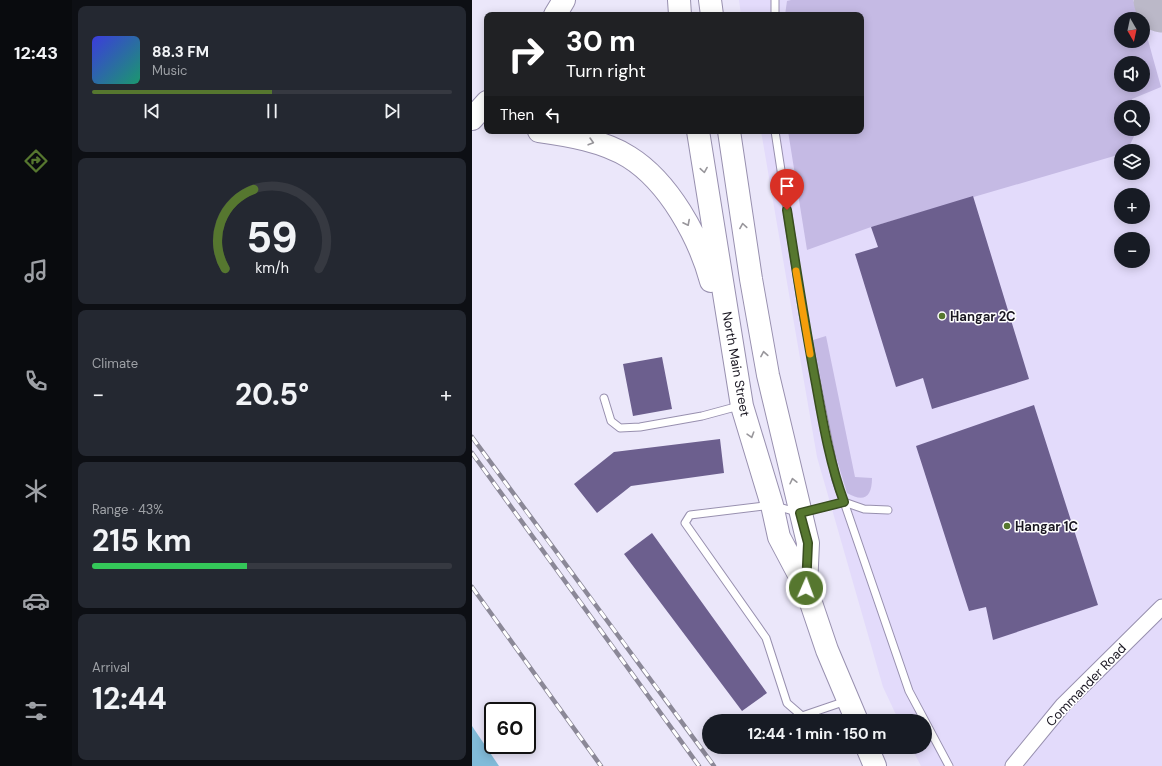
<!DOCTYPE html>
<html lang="en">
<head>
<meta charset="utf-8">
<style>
	body { margin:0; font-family:"DM Sans",sans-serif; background:#242831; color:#f1f3f6; height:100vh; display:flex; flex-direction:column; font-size:15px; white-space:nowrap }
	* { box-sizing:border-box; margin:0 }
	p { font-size:13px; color:#9ea1a6 }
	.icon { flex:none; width:22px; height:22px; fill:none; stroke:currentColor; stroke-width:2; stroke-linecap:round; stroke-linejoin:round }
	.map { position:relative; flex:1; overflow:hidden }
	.sheet { display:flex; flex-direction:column; gap:6px; padding:6px; background:#0d0f14; width:400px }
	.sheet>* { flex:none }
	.top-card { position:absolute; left:12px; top:12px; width:380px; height:122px; border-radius:8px; box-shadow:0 2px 10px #0003; background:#202124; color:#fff; overflow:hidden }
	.needle { width:26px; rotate:171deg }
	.buttons { position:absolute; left:642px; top:12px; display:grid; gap:8px }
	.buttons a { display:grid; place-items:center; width:36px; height:36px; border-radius:50%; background:#171b24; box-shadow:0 2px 10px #0003; font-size:20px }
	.speed { position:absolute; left:12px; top:702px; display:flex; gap:8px; font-size:20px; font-weight:700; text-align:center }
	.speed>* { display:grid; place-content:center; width:52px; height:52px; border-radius:50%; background:#171b24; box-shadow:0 2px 10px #0003; line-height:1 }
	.speed .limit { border:2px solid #111; border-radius:6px; background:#fff; color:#111 }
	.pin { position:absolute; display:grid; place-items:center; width:34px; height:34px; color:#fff; margin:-41px -17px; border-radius:50% 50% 50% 0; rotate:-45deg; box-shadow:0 0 4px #0007 }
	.pin .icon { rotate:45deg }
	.me { position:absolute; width:44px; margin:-22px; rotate:2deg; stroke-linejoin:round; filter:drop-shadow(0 0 3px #0008) }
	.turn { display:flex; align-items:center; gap:14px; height:84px; padding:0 16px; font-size:18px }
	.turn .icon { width:52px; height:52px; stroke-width:2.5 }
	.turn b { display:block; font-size:28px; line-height:34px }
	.then { display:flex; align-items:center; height:38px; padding:0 16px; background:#0003; gap:8px; font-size:15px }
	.big { font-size:30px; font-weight:700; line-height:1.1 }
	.sheet .tile { flex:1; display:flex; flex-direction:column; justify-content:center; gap:6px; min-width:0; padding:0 14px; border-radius:8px; background:#242831 }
	.sheet .dial { align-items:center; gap:0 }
	.dial svg { height:104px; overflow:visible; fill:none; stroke:#363941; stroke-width:7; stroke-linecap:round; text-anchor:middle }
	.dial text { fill:#f1f3f6; stroke:none }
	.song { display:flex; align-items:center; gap:12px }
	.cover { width:48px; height:48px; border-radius:6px; background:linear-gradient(135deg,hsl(240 70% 55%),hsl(160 70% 35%)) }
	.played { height:4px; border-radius:2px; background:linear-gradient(90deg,#56772f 50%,#363941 50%) }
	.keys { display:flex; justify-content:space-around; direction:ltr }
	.heat { display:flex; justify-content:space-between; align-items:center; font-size:22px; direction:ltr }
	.charge { height:6px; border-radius:3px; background:linear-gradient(90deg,#34c759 43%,#363941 0) }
	.trip { position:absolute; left:230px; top:714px; width:230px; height:40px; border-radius:20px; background:#171b24; box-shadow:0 2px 10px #0003; font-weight:700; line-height:40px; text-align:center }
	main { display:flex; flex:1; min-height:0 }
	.tab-bar { display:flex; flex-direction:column; width:72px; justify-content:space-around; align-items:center; background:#090b0e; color:#9ea1a6 }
	.tab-bar .icon { width:28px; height:28px }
	.tab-bar .on { color:#56772f }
	.tab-bar b { font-size:18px; color:#f1f3f6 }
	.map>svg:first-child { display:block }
	.built { fill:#e3dbfb; fill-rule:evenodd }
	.green { fill:#c5bae4; fill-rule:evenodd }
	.water { fill:#82bbd9 }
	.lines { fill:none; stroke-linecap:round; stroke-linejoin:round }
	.taxiway { stroke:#bbb8c8; stroke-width:53 }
	.building { fill:#6c5f8e }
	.service-casing { stroke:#9890af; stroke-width:9 }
	.minor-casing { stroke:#9890af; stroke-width:17 }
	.primary-casing { stroke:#9890af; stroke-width:24 }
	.service { stroke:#fff; stroke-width:7 }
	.minor { stroke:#fff; stroke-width:15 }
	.primary { stroke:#fff; stroke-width:22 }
	.rail-casing { stroke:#8b8897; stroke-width:4.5 }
	.rail { stroke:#fff; stroke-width:3; stroke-dasharray:9; stroke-linecap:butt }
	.oneway { stroke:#98969b }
	.route-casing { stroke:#384d1f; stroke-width:10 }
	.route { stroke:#56772f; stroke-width:7 }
	.slow { stroke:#f59e0b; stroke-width:7 }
	.poi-dot { fill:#56772f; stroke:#fff; stroke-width:1.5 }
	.labels { text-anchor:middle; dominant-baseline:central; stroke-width:3; stroke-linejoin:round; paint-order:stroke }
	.poi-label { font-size:13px; font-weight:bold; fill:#191621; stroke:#fff; text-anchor:start }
	.street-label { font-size:13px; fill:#191621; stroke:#fff }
</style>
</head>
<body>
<main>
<nav class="tab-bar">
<b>12:43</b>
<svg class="icon on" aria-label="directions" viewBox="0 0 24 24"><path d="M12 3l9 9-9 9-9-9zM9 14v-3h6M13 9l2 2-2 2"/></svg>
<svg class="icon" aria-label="music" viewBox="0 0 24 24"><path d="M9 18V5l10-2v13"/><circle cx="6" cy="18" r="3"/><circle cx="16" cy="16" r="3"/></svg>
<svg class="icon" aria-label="phone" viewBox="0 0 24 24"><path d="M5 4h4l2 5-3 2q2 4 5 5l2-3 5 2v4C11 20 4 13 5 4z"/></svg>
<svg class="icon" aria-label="climate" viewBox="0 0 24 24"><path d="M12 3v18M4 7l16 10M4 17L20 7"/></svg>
<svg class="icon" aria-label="car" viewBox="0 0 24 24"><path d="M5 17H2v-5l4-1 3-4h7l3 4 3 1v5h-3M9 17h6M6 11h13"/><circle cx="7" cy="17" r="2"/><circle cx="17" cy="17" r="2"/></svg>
<svg class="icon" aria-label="filters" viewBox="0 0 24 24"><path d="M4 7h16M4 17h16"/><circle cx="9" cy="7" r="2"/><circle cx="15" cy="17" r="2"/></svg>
</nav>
<section class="sheet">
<div class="tile">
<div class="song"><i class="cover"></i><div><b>88.3 FM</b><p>Music</p></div></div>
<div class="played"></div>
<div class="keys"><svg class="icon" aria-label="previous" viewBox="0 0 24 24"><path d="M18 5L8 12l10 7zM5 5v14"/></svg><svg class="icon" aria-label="pause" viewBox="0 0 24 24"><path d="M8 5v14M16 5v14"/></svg><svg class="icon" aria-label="next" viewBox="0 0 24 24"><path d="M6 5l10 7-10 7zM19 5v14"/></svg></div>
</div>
<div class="tile dial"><svg viewBox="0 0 100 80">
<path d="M14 69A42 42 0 1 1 86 69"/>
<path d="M14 69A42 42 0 0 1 36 8" stroke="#56772f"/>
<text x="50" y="56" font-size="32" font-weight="700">59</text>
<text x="50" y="72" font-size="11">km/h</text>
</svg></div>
<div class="tile"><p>Climate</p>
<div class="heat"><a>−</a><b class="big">20.5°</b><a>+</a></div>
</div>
<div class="tile"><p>Range · 43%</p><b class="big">215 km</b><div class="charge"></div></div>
<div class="tile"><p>Arrival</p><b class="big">12:44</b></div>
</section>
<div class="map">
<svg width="690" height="766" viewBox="0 0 690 766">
	<rect width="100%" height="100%" fill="#ebe7fa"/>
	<path class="built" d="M267 0H690V766H449L439 747H453V721H427L411 687 345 457 289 131H389V15H269ZM649 19H671V41H649ZM649 63H671V85H649ZM649 107H671V129H649ZM649 151H671V173H649ZM649 195H671V217H649ZM649 239H671V261H649Z"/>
	<path class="green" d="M319 0H661L670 19H649V41H671V22L689 87 660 99 661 107H649V129L665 130 655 151H649V154L399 227 335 250 316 131H389V15H313L315 1ZM649 63H671V85H649Z
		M354 336 383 477 400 478C400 497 392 503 375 493L364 457 341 340Z"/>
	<path class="water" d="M0 726 27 766H0Z"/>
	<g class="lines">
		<path class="taxiway" d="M688 0 690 6"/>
	</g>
	<path class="building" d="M501 196 557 379 460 409 451 378 424 387 383 254 406 247 399 227Z
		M190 357 200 409 161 416 151 364Z
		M562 405 626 605 521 640 514 607 497 611 444 446Z
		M248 439 252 473 159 486 125 513 102 484 142 452Z
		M180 533 295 693 270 711 152 554Z"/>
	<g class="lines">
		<defs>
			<path id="service" d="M303 0V15
				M303 131 331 314 364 480 372 502 392 509 416 510
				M132 398 139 421 148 428 168 427 230 416 267 406
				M374 701 330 716 315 703 294 638 213 523 218 515 300 505 328 513 372 502 437 691 477 766"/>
			<path id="minor" d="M541 766 591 705 690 607"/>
			<path id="primary" d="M207 0 208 15
				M238 0 240 15
				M83 15 92 0
				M0 119 15 102
				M67 131C96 135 132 141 157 157 197 182 227 237 239 281
				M226 131 270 406 300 505 307 537 334 588 355 650 385 721
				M257 131 279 279 296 375 336 543 334 587
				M395 747 403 766"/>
		</defs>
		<use href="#service" class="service-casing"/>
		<use href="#minor" class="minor-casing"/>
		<use href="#primary" class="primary-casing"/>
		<use href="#service" class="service"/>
		<use href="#minor" class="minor"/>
		<use href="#primary" class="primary"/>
		<defs>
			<path id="rail" d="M0 437C80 547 162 656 242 766
				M0 453 227 766
				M0 587 129 766"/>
		</defs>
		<use href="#rail" class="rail-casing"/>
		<use href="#rail" class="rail"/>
	</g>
	<defs><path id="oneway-chevron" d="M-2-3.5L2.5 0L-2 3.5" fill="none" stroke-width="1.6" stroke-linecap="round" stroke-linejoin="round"/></defs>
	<g class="oneway">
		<use href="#oneway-chevron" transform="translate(119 142) rotate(16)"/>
		<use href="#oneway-chevron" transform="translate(232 170) rotate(81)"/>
		<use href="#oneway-chevron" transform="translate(215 223) rotate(63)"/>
		<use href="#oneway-chevron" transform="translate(271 226) rotate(-99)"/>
		<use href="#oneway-chevron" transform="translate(292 354) rotate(-100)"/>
		<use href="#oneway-chevron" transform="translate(279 435) rotate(73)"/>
		<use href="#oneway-chevron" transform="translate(321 481) rotate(-103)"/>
	</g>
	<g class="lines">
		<defs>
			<path id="route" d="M315 210C324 268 333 326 344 384 351 423 358 464 372 502L328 513 336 543 334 588"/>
		</defs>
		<use href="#route" class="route-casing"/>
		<use href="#route" class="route"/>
		<path class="slow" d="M324 271 338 354"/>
	</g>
	<g class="poi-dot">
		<circle cx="470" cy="316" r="4"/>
		<circle cx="535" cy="526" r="4"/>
	</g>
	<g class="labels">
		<g class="poi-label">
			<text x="478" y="316">Hangar 2C</text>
			<text x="543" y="526">Hangar 1C</text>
		</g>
		<g class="street-label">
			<text transform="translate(264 364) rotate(80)">North Main Street</text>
			<text transform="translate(614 685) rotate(-46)">Commander Road</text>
		</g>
	</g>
</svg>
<div class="buttons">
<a><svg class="needle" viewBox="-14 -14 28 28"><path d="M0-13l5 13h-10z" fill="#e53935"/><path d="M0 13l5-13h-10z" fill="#9ea1a6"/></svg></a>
<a><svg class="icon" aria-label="sound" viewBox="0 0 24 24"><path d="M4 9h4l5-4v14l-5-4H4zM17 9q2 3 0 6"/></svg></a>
<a><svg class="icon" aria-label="search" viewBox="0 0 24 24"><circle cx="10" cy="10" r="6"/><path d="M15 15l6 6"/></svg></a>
<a><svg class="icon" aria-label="layers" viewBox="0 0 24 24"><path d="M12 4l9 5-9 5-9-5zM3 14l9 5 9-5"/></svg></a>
<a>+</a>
<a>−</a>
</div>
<div class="speed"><div class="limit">60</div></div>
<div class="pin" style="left:315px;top:210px;background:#d93025"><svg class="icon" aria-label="arrive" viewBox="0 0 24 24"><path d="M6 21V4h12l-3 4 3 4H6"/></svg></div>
<svg class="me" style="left:334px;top:588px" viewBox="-20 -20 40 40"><circle r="17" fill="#56772f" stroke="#fff" stroke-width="3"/><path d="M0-11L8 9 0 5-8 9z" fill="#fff"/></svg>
<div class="trip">12:44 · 1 min · 150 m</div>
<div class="top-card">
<div class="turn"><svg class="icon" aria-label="right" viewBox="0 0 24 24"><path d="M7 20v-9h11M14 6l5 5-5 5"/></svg><div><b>30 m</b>Turn right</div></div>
<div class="then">Then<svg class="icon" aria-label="left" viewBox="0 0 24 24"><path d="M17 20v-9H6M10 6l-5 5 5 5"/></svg></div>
</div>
</div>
</main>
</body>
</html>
